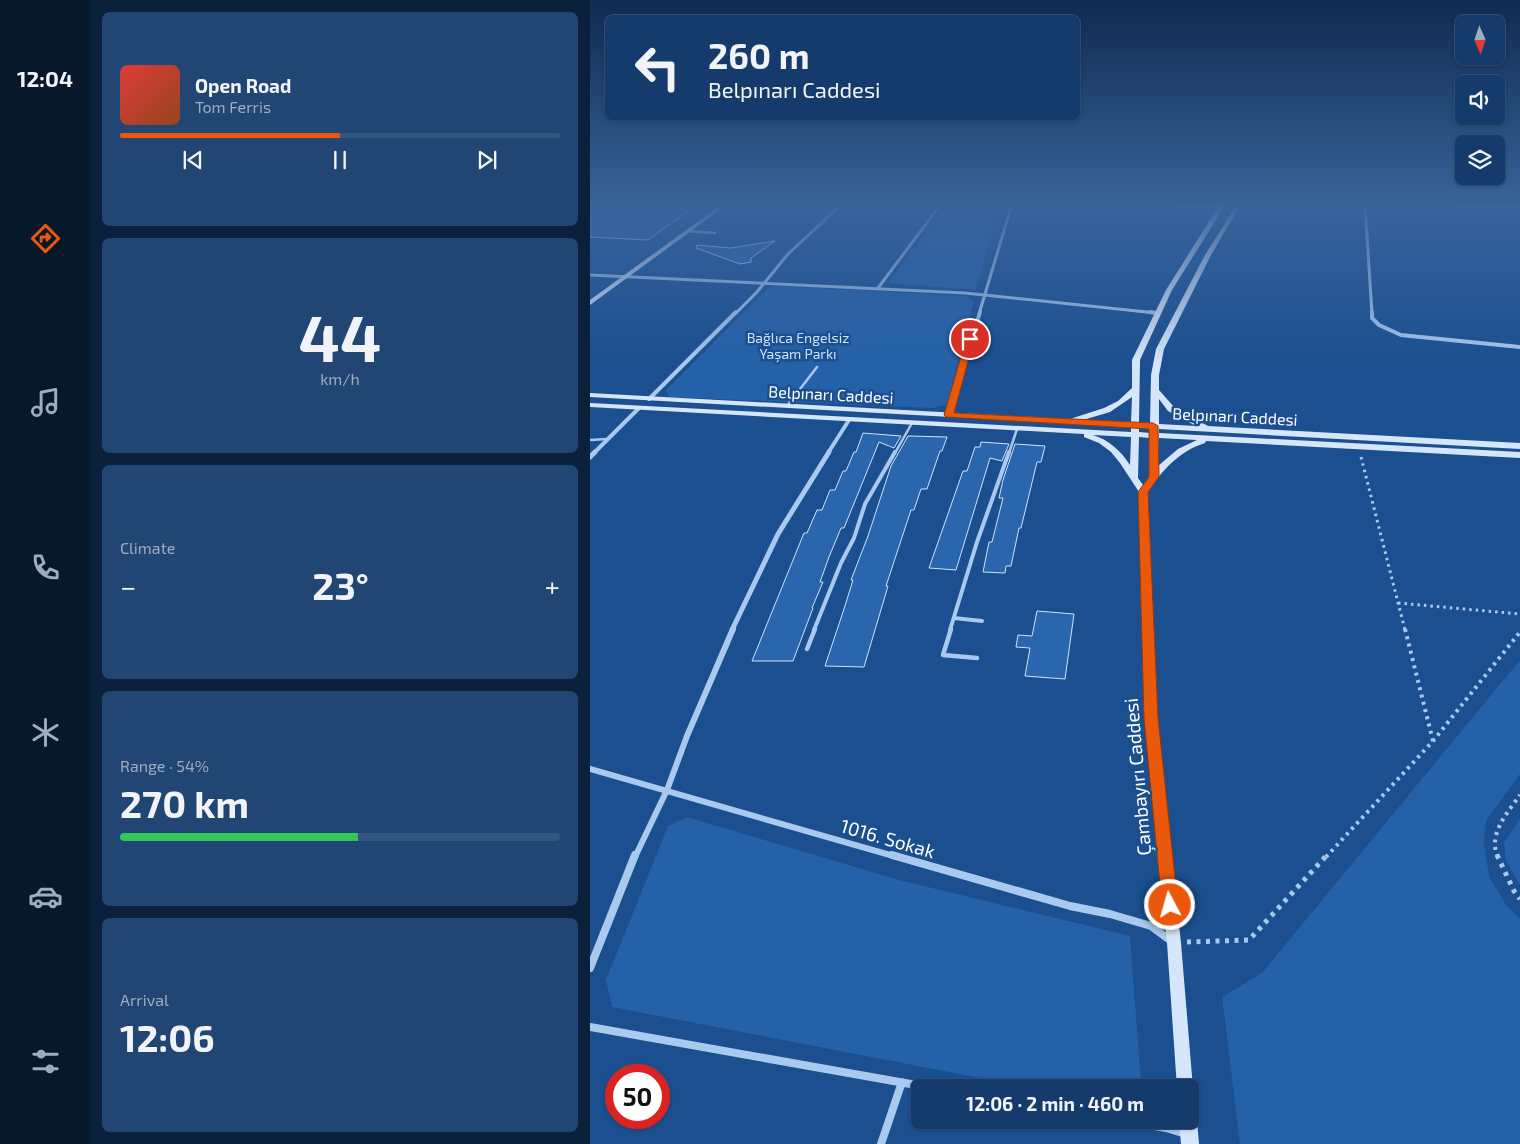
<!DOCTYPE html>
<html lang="en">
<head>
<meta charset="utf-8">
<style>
	body { margin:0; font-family:"Exo 2",sans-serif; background:#214673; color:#f1f3f6; height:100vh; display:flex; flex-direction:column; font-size:19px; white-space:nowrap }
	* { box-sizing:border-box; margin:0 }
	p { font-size:16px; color:#9dadc1 }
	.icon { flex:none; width:28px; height:28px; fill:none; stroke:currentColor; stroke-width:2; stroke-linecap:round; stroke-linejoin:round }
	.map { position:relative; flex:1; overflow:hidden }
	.panel { display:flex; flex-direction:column; gap:12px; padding:12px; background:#0b203b; width:500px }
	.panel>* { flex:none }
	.guide { position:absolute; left:15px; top:15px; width:475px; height:105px; border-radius:8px; box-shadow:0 1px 4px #0004,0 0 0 1px #33557e; background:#143b6b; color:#f1f3f6; overflow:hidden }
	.needle { width:32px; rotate:177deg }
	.tools { position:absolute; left:865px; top:15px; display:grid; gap:10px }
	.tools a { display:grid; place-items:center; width:50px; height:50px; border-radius:8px; background:#143b6b; box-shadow:0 1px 4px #0004,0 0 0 1px #33557e; font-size:25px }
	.speed { position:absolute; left:15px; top:1064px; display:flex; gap:10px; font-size:25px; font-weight:700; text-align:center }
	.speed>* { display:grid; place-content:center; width:65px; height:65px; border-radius:50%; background:#143b6b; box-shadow:0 1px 4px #0004,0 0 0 1px #33557e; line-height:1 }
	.speed .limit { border:8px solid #d22; background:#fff; color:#111 }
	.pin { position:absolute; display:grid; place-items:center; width:42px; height:42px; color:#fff; margin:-21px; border:2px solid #fff; border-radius:50%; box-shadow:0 1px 5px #0007 }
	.me { position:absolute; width:55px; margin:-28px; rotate:354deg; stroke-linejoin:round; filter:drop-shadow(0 0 4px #0008) }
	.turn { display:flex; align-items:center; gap:18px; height:105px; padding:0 20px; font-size:22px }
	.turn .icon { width:65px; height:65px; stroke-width:2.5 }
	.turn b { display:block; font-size:35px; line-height:42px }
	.big { font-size:38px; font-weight:700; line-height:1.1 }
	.panel .tile { flex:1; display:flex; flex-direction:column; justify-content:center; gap:8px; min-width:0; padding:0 18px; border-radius:8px; background:#214673 }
	.panel .dial { align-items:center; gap:0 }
	.dial b { font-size:65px; line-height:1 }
	.song { display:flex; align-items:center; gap:15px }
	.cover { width:60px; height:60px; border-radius:8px; background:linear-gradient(135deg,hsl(0 70% 55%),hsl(20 70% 35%)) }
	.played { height:5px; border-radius:2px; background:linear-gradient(90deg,#ea580c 50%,#33557e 50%) }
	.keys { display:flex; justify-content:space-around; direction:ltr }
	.heat { display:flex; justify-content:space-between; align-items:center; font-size:28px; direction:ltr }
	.charge { height:8px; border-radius:4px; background:linear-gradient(90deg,#34c759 54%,#33557e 0) }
	.trip { position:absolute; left:321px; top:1079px; width:288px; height:50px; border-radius:8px; background:#143b6b; box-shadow:0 1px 4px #0004,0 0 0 1px #33557e; font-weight:700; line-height:50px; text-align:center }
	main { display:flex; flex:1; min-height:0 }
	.menu { display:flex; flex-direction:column; width:90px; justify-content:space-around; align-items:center; background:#08182b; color:#9dadc1 }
	.menu .icon { width:35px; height:35px }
	.menu .current { color:#ea580c }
	.menu b { font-size:22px; color:#f1f3f6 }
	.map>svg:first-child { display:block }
	.green { fill:#2461a8 }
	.building { fill:#2a66ad; stroke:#cfe3fa }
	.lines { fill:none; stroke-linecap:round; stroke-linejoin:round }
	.path-far2 { stroke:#a9c9ee; stroke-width:3; stroke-dasharray:2.5 4; stroke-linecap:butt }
	.path-far1 { stroke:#a9c9ee; stroke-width:4; stroke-dasharray:3 4.5; stroke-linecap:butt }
	.path { stroke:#a9c9ee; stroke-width:5; stroke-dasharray:4 5.5; stroke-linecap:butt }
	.lane-far2 { stroke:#a9c9ee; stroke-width:2.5 }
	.lane-far1 { stroke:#a9c9ee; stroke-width:4 }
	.lane { stroke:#a9c9ee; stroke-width:4.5 }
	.street-far4 { stroke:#a9c9ee; stroke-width:3 }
	.street-far3 { stroke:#a9c9ee; stroke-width:4 }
	.street-far2 { stroke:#a9c9ee; stroke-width:5 }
	.street-far1 { stroke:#a9c9ee; stroke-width:6 }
	.street { stroke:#a9c9ee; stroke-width:8 }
	.secondary { fill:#d6e6fa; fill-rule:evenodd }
	.route { fill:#ea580c; stroke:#983908 }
	.labels { text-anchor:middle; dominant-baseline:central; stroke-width:5; stroke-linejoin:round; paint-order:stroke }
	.far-park-label { font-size:14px; fill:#cfe3fa; stroke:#1b4f8f }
	.street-label { font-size:16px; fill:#fff; stroke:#1b4f8f }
	.near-street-label { font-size:19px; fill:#fff; stroke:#1b4f8f }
</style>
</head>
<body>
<main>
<nav class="menu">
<b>12:04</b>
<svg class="icon current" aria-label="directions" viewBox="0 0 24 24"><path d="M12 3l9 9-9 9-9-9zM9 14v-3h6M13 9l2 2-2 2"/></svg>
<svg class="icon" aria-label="music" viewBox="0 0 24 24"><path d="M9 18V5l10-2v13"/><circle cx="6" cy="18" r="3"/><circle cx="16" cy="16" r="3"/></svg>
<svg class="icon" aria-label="phone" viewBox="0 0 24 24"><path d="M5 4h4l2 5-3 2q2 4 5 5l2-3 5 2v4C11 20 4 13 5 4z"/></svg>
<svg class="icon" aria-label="climate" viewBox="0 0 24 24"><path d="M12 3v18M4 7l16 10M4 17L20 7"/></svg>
<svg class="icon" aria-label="car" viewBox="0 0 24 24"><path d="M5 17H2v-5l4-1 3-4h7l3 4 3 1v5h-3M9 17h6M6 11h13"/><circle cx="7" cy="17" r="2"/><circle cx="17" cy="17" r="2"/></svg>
<svg class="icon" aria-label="filters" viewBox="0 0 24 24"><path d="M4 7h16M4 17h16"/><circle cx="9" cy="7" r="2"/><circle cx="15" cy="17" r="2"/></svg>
</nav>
<section class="panel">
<div class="tile">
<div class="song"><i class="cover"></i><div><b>Open Road</b><p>Tom Ferris</p></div></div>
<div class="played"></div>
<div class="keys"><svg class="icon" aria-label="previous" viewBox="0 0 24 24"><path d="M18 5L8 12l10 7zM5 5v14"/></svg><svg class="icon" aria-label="pause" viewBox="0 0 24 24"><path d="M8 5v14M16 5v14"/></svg><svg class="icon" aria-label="next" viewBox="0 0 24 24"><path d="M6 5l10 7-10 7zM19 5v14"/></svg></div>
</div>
<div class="tile dial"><b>44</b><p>km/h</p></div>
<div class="tile"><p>Climate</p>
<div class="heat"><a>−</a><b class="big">23°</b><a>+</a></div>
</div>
<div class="tile"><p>Range · 54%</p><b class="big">270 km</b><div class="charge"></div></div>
<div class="tile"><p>Arrival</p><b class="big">12:06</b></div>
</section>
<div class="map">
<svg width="930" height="1144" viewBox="0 0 930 1144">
	<rect width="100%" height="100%" fill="#1b4f8f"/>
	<path class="green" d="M358 204H410L386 290 298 283Z
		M186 286 375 296 384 301 357 405 343 408 79 397 76 390 177 289Z
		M930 660V774L896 821 894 843 899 876 916 905 930 919V1144H650L632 997 672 973Z
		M97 817 309 880 540 936 551 1083 550 1087H437L22 1007 16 980 78 826Z
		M930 818V885L916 861 914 843Z"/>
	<path class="building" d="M19 204H108L58 240 0 237V206L19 207Z
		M185 241 161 258V262L150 264 106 248 107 245 141 248Z
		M273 433 311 436 304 448 289 442 254 528H251L239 557 230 582H233L222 608H223L203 661H162L214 533H217L227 510H232L240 490H245L253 471H256L264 452H266Z
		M318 436 357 437 352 451H350L337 489H331L324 510H321L296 586H298L274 667 235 666 254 609 263 580H261L278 536 301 466Z
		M391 442 419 444 412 461 400 458 366 570 339 568 373 471H377L385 447H390Z
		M425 444 455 446 451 462H447L431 528H429L421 566H416L415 573 393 572 399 542H402L413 498H409L413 480Z
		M447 611 484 614 475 679 435 676 440 648 426 647 428 635 442 636Z"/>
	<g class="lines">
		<path class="path-far2" d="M771 457 815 630
			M808 603 930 614"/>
		<path class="path-far1" d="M815 629 843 741
			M736 857 843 741 930 632
			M908 857C897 835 918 812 930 795"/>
		<path class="path" d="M907 855 924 891 930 899
			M597 942 659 940 737 855"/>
		<path class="lane-far2" d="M97 231 125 233
			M197 406 227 367
			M0 440 17 439
			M305 453 322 423
			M419 453 427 429"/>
		<path class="lane-far1" d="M364 618 392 621
			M224 630 251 563 264 538 275 504 305 452
			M360 630 387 542 419 452"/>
		<path class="lane" d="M361 629 353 655 387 658
			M217 649 225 629"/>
		<path class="street-far4" d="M510 204 631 207
			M760 204 930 207
			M775 204 782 314
			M0 275 375 293 566 313
			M288 288 351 204
			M145 314 167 292 198 254 252 204
			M389 314 422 204"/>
		<path class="street-far3" d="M560 312 566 313
			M782 312V318L789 325 811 335 930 347
			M59 399 146 312
			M359 415 390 312
			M4 453 49 408
			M238 453 259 420"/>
		<path class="street-far2" d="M0 457 5 452
			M142 630 188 534 239 452"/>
		<path class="street-far1" d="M0 769 307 857
			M45 857 77 790 97 736 143 629"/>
		<path class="street" d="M302 855 480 906 520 914 561 926 580 940
			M0 968 45 855
			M0 1027 343 1088
			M531 1120 576 1128 596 1134
			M291 1144 312 1082"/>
		<path class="secondary" d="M132 204H138L0 305V300Z
			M630 204H636L582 290 550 360 549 423H560L561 375 566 349 615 255 647 204H651L621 255 574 349 569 375V390L584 407 618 426 930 443V449L569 429V433L930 452V458L616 441 615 443C589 451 573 470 557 492L567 718 591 943 603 1088 600 1094V1088H587L577 943 555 718 549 492 530 463 521 452 509 443 494 437V434L0 407V403L541 432V427L0 397V393L480 419 514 408 528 401 542 388V360L576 290ZM542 397 541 422 493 420 520 412ZM569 399 578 411 606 426 569 424ZM549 428H560V433L549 432ZM503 435 541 437 540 465C531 451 519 440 503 435ZM549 437 560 438V477L553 485 548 478ZM569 438 607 440 588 449 568 466Z
			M600 1112 604 1114 607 1120 609 1144H591L589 1120H600Z"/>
	</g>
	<linearGradient id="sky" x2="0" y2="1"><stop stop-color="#0f2b4f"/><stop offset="0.56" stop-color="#39639b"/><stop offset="1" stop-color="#39639b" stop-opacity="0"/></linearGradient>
	<rect width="930" height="364" fill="url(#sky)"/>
	<path class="route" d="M380 337 384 339 364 413 563 423 568 426 569 477 558 492 568 718 588 905 586 911 580 913 574 911 572 905 554 718 548 492 559 477V429L356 417 354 415 376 339Z"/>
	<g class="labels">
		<g class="far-park-label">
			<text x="208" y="337">Bağlıca Engelsiz<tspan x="208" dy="16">Yaşam Parkı</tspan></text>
		</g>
		<g class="street-label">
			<text transform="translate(241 394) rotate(3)">Belpınarı Caddesi</text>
			<text transform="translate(645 416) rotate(3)">Belpınarı Caddesi</text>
		</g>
		<g class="near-street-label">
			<text transform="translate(547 777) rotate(-95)">Çambayırı Caddesi</text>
			<text transform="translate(298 838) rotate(16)">1016. Sokak</text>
		</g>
	</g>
</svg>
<div class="tools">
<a><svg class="needle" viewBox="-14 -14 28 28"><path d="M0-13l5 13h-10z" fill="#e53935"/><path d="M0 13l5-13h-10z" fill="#9dadc1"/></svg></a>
<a><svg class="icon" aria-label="sound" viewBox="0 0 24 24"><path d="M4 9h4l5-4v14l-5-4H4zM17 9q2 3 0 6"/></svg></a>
<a><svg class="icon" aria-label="layers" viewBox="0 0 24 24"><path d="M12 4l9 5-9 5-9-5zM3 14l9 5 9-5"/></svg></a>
</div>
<div class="speed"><div class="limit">50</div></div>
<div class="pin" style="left:380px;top:339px;background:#d93025"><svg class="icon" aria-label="arrive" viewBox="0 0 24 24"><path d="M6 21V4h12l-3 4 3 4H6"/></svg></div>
<svg class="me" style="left:580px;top:905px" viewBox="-20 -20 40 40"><circle r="17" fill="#ea580c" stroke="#fff" stroke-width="3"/><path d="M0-11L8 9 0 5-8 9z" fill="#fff"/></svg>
<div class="trip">12:06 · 2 min · 460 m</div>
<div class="guide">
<div class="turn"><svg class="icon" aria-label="left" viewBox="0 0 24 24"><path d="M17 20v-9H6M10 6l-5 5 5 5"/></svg><div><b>260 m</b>Belpınarı Caddesi</div></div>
</div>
</div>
</main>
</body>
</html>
